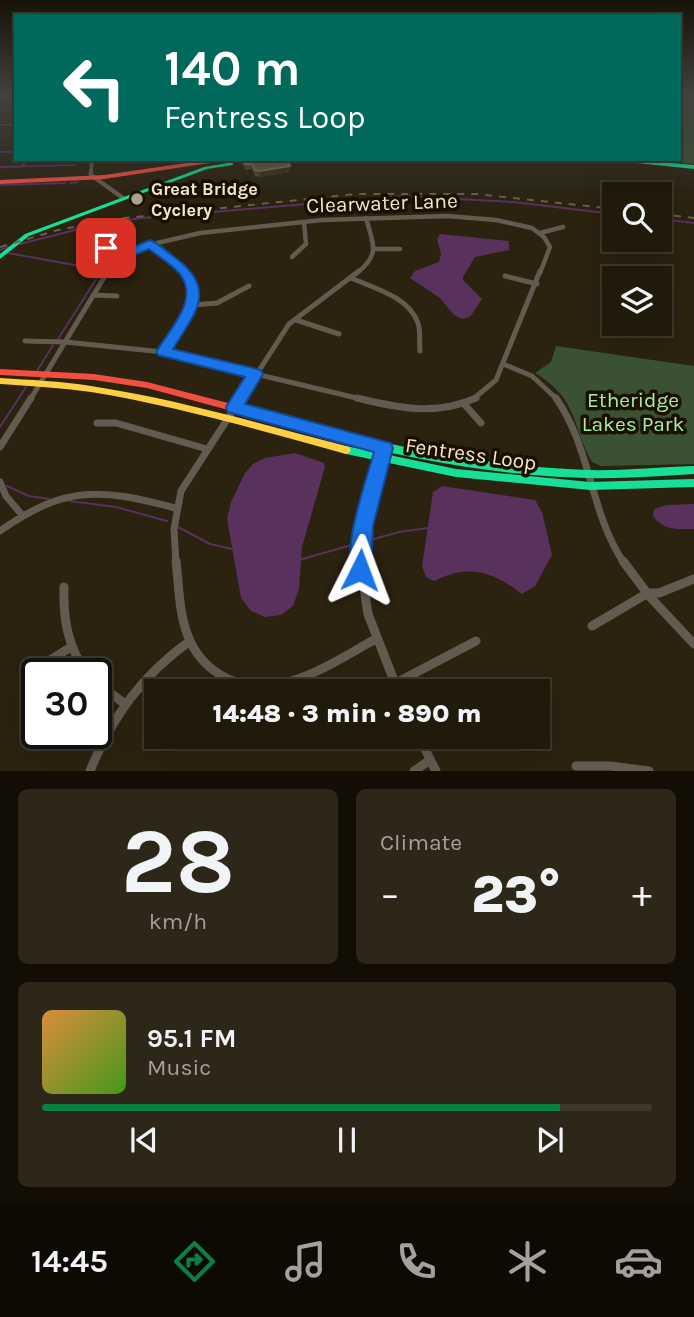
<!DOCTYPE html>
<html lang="en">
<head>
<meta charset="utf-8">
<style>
	body { margin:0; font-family:Karla,sans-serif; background:#2d2719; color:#f1f3f6; height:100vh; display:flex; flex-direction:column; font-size:26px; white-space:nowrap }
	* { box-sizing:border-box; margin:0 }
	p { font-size:23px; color:#a2a19d }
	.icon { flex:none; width:38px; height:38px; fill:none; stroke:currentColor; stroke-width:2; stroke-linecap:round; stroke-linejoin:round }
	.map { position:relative; height:771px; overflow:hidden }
	.panel { display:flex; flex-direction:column; gap:18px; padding:18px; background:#120e06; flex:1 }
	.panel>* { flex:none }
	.hud { position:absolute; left:14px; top:14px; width:667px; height:147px; border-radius:0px; box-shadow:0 7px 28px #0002,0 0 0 2px #3d382c; background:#00695c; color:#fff; overflow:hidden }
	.controls { position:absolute; left:602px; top:182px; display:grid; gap:14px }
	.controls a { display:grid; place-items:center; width:70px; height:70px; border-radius:0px; background:#201a0b; box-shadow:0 7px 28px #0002,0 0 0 2px #3d382c; font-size:35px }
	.speed { position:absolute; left:21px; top:658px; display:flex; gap:14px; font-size:35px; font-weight:700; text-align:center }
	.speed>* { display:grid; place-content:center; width:91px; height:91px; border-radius:50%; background:#201a0b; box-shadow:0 7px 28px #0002,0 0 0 2px #3d382c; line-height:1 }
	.speed .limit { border:4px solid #111; border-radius:10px; background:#fff; color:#111 }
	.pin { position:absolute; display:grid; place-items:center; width:60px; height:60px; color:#fff; margin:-30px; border-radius:14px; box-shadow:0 4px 10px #0006 }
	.me { position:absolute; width:77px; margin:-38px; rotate:3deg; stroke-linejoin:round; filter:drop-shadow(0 0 5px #0008) }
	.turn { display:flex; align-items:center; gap:24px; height:147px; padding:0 35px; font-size:32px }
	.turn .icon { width:91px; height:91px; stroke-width:2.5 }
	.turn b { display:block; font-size:49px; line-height:60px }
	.big { font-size:52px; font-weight:800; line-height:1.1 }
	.panel .card { flex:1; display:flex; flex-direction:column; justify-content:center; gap:10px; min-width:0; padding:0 24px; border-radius:10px; background:#2d2719 }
	.panel .dial { align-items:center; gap:0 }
	.dial b { font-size:91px; line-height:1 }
	.song { display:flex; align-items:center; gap:21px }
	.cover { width:84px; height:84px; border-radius:10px; background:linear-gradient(135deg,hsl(30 70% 55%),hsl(100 70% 35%)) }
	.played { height:7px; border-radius:4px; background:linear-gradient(90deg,#0b8043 85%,#3d382c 85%) }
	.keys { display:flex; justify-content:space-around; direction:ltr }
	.heat { display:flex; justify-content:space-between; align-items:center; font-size:38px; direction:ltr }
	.panel .tiles { flex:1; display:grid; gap:18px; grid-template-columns:1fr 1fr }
	.card:last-child { grid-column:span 2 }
	.trip { position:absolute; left:144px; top:679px; width:406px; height:70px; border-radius:0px; background:#201a0b; box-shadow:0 7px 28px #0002,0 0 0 2px #3d382c; font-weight:800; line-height:70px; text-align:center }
	.tab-bar { display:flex; height:112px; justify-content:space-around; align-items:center; background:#0d0a04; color:#a2a19d }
	.tab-bar .icon { width:49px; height:49px }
	.tab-bar .current { color:#0b8043 }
	.tab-bar b { font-size:32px; color:#f1f3f6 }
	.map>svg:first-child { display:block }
	.green { fill:#3a5233 }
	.water { fill:#58315c }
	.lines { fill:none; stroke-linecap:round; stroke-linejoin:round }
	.stream { stroke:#58315c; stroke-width:2 }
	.street-far4 { stroke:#625b50; stroke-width:3.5 }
	.street-far3 { stroke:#625b50; stroke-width:4.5 }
	.street-far2 { stroke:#625b50; stroke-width:5 }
	.street-far1 { stroke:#625b50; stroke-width:7 }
	.street { stroke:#625b50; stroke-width:9 }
	.fast { fill:#16e098; fill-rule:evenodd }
	.slow { fill:#ffcf43; fill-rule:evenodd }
	.jam { fill:#f24e42; fill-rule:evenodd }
	.rail { stroke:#665e51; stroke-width:2; stroke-dasharray:7 7; stroke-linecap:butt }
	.wall { fill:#524830 }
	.shaded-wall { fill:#3b321c }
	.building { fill:#645941; stroke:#7a6f57; stroke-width:2 }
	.route { fill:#1a73e8; stroke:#114b97; stroke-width:2 }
	.poi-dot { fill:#aea18c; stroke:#1a1001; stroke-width:2.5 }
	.labels { text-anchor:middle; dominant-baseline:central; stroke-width:7; stroke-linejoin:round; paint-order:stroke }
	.far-poi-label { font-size:18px; font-weight:bold; fill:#f4e6cf; stroke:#1a1001; text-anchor:start }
	.street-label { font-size:21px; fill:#f4e6cf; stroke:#1a1001 }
	.park-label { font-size:21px; fill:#a8eda0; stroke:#1a1001 }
</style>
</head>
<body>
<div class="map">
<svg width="694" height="771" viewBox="0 0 694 771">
	<rect width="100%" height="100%" fill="#2b220f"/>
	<path class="green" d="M679 94H694V164L623 159H679Z
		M556 346 694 366V464L601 466 592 462C571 423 578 399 535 373L551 362Z"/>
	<path class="water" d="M440 234 509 241V250L475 257 463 277V280L482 299 470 317 462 319 454 315 440 298 410 278 415 271 439 262 441 254 437 239Z
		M295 453 324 463 325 467 302 547 299 589 293 606 281 615 265 617 251 611 241 598 227 519 231 502 245 473 253 464 265 458Z
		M442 486 535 500 542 512 552 555 535 586 522 594C491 571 470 564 434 581L426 577 422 566 433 492Z
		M694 504V529C677 529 664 531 653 516L654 509 667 505Z"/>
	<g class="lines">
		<path class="stream" d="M0 110 16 112
			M0 125H16
			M0 152H16
			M22 166 28 159
			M0 167 75 165
			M71 183 78 182
			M0 185 65 183
			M660 219 694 223
			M16 245 91 226 141 218 400 196 513 202 614 214
			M0 250 8 247
			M8 253 102 270 58 339
			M37 371 53 345
			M0 427 28 384
			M7 486 29 496 49 499
			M69 501 116 507 167 521
			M178 527 210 544 232 549
			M367 541 399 532 428 528
			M299 560 355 544"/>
		<path class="street-far4" d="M0 96 16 97
			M91 173 92 159"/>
		<path class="street-far3" d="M91 171V175L123 198
			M540 233 563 227
			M150 244 183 273
			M106 248 125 255
			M374 249H400
			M292 257 306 244 304 222
			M107 273 124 256 153 244 200 233 322 220 447 216 496 220 532 228 544 237 550 247 540 273
			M357 273C381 254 373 244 366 218"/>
		<path class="street-far2" d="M505 276 537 284
			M351 278C374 288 409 297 418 323 421 332 419 342 420 351
			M93 295 117 296
			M193 305 217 303 249 286
			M296 320 339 334
			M25 341 65 342
			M65 342 163 352 365 400
			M65 342 108 271
			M163 352C182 325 205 302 182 271
			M503 364 532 376 558 400
			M30 400 65 342
			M240 400 289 324 359 271
			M472 400 496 380 540 271"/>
		<path class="street-far1" d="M357 398C398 408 436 416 476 398
			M556 398C591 448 590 513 624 563
			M465 405 481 423
			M97 423H116L207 449
			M0 447 31 398
			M0 482 6 496 22 515
			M0 531C65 485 101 488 175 508
			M176 563 174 529 181 491 241 398
			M360 563 364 521 385 448"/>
		<path class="street" d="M176 561C179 586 179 614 188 636 194 652 205 665 219 674 271 707 328 665 374 640
			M360 561 368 614 398 691
			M623 561 650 597 694 644
			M64 587C63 620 68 647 87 674
			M592 626 648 593H659L694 579
			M31 672 71 647
			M96 683 124 703
			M394 684 476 641
			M419 737 436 771
			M576 766H610L649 771
			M90 771C112 717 142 675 190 641
			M414 771 430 760"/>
		<path class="fast" d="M226 159H232L233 165 207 169 29 236 0 259V254L25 234 204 167 228 163Z
			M599 159H622L694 165V169Z
			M332 430C415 451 501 467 587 470 622 471 658 467 694 466V474C658 476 623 479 587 478 504 476 408 460 329 437L327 434 329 431Z
			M346 446 456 469 590 482 694 479V487L590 490 456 477 346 454 343 453 341 450 343 447Z"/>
		<path class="slow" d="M0 378C30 380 61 381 91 386 177 399 261 424 346 446L349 447 351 450 349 453 346 454C262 431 177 406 91 392 61 388 30 386 0 384Z"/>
		<path class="jam" d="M214 159 216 160V162L104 179 0 184V180L104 175Z
			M0 369 94 374 147 382 332 430 335 431 337 434 335 437 332 438 147 388 94 380 0 375Z"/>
		<path class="rail" d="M660 214 694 218
			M0 247 58 230 116 219 356 194H476L614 209"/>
	</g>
	<path class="wall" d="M243 159H292V163H288L290 166V172L260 177 255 176 252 169 245 170Z"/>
	<path class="shaded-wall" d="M286 159H292V163H287Z
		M290 166V172L260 177 259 171Z"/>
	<path class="building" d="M243 159H286L290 166 259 171 255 170 252 164H244Z"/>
	<linearGradient id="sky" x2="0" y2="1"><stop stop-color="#181308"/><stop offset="0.47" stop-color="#444442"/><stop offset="1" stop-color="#444442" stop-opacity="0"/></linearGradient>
	<rect width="694" height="202" fill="url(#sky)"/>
	<path class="route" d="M150 240C160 244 168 253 177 259 218 291 194 314 173 349L261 370 263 374 245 404 391 443 393 448 373 526 371 570 367 577 360 580 353 577C341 550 366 481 374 452L228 412 226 407 245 377 158 355 156 352C169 330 201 299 179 273 171 264 158 256 149 249L125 259 100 248 106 245 124 251Z"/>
	<circle class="poi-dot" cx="137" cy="199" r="7"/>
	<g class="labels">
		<g class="far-poi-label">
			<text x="151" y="189">Great Bridge<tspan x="151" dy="21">Cyclery</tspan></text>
		</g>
		<g class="street-label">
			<text transform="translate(382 203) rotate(-2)">Clearwater Lane</text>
			<text transform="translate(471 454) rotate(8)">Fentress Loop</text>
		</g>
		<g class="park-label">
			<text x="633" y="400">Etheridge<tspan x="633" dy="24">Lakes Park</tspan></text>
		</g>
	</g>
</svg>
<div class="controls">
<a><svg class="icon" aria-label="search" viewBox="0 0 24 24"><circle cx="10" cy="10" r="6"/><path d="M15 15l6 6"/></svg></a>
<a><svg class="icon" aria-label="layers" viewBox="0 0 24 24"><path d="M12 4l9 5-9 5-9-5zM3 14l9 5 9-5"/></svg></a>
</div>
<div class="speed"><div class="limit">30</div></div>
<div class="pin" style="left:106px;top:248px;background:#d93025"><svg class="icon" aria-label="arrive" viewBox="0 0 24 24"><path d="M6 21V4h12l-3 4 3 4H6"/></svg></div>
<svg class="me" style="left:360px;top:570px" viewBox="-20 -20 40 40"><path d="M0-17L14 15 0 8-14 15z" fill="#1a73e8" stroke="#fff" stroke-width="4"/></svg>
<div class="trip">14:48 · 3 min · 890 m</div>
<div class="hud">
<div class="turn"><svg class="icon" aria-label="left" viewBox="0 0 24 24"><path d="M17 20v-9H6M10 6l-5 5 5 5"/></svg><div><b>140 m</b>Fentress Loop</div></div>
</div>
</div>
<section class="panel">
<div class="tiles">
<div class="card dial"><b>28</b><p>km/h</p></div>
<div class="card"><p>Climate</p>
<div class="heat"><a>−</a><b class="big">23°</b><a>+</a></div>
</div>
<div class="card">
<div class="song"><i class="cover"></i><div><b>95.1 FM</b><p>Music</p></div></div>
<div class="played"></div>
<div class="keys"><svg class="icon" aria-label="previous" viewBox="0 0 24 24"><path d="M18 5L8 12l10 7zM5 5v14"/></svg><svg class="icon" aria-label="pause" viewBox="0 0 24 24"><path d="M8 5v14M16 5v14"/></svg><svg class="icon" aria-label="next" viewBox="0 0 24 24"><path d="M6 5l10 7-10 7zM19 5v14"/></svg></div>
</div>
</div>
</section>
<nav class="tab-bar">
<b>14:45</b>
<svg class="icon current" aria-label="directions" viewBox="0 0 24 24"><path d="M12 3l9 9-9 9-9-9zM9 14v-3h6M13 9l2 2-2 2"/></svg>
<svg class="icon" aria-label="music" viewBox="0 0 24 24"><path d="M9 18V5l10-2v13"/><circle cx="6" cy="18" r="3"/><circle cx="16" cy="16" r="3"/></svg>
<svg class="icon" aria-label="phone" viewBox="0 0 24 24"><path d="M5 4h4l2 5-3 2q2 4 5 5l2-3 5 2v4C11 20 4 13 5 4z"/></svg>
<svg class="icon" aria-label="climate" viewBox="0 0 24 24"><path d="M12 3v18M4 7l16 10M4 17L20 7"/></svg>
<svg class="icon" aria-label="car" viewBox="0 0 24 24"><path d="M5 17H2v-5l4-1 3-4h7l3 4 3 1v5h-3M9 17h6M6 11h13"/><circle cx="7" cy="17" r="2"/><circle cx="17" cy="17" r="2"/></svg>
</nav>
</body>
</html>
